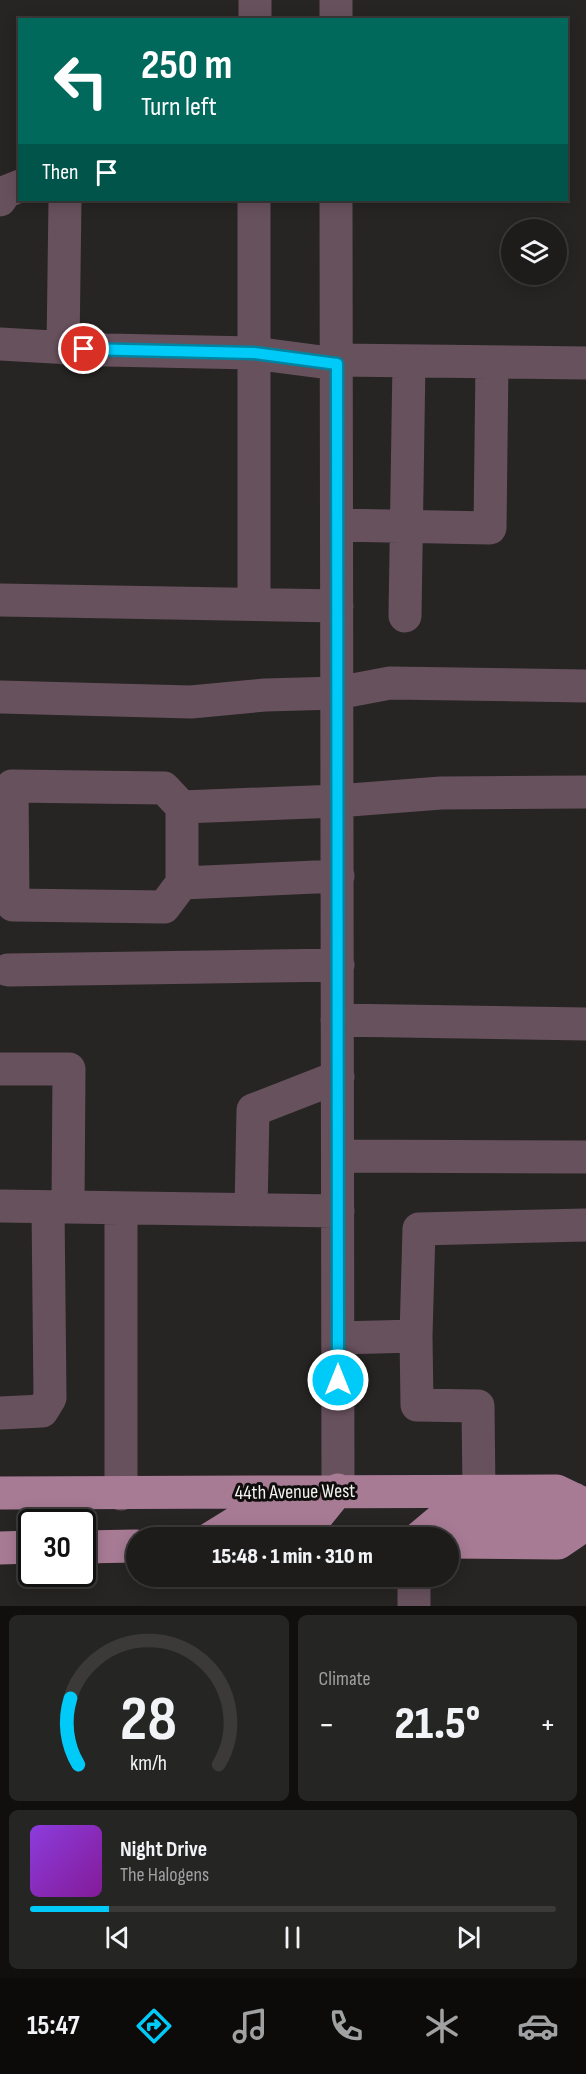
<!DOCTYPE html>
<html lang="en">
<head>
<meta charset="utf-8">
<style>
	body { margin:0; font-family:"Sofia Sans Condensed",sans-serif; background:#252523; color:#f1f3f6; height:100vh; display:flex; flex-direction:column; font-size:22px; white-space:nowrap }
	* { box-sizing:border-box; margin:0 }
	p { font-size:20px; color:#a0a1a2 }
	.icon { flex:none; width:33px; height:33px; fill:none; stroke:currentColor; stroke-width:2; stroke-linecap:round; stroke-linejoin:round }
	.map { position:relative; height:1606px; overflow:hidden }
	.drawer { display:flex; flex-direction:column; gap:9px; padding:9px; background:#100f0e; flex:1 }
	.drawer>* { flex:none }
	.banner { position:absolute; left:18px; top:18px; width:550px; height:183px; border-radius:0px; box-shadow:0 3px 15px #0003,0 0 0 2px #3b3a39; background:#00695c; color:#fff; overflow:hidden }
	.fabs { position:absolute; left:501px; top:219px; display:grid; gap:12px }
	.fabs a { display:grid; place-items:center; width:66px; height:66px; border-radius:50%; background:#1d1c1a; box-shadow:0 3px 15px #0003,0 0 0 2px #3b3a39; font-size:30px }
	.speed { position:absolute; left:18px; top:1509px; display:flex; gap:12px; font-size:30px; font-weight:700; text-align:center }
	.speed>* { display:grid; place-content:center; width:78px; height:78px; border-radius:50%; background:#1d1c1a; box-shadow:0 3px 15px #0003,0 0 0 2px #3b3a39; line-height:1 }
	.speed .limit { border:3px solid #111; border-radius:9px; background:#fff; color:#111 }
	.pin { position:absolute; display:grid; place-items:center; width:51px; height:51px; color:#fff; margin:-26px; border:3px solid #fff; border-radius:50%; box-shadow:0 2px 6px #0007 }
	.me { position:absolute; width:66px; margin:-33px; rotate:0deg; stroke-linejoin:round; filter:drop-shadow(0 0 4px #0008) }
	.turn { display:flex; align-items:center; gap:21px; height:126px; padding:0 24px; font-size:27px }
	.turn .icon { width:78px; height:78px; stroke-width:2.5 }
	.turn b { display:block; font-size:42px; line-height:51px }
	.then { display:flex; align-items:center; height:57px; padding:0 24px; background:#0003; gap:12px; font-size:22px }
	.big { font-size:45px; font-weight:800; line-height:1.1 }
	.drawer .tile { flex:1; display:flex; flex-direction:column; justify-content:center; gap:9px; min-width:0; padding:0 21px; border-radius:9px; background:#252523 }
	.drawer .dial { align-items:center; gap:0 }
	.dial svg { height:156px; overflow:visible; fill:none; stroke:#3b3a39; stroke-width:7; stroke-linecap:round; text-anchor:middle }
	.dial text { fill:#f1f3f6; stroke:none }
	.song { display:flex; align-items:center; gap:18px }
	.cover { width:72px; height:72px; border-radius:9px; background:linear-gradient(135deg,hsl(270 70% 55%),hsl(290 70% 35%)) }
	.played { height:6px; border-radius:3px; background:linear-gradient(90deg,#00cbf8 15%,#3b3a39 15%) }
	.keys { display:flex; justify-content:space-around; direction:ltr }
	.heat { display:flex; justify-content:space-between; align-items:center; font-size:33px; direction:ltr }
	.drawer .tiles { flex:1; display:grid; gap:9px; grid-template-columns:1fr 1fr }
	.tile:last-child { grid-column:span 2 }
	.trip { position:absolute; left:126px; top:1527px; width:333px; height:60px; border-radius:30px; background:#1d1c1a; box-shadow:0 3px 15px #0003,0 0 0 2px #3b3a39; font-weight:800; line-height:60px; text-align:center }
	.tab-bar { display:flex; height:96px; justify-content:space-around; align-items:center; background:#0c0b0a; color:#a0a1a2 }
	.tab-bar .icon { width:42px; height:42px }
	.tab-bar .selected { color:#00cbf8 }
	.tab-bar b { font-size:27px; color:#f1f3f6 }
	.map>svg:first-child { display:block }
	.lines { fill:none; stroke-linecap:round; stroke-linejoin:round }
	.minor { stroke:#67515d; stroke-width:33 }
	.major { stroke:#a87b95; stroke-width:33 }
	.route-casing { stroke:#0084a1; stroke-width:15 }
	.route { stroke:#00cbf8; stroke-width:10 }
	.labels { text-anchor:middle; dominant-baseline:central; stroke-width:6; stroke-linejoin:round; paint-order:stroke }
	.street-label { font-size:20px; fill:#f5f3f2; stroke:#0f0e0d }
</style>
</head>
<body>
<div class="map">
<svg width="586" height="1606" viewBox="0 0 586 1606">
	<rect width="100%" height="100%" fill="#272523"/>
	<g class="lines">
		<path class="minor" d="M336 0V20
			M255 20V0
			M0 200 5 192 20 186
			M336 200 338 1490
			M0 344 106 350 254 353 337 364
			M63 348 65 200
			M337 360 586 363
			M337 525 490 528 492 362
			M0 600 337 606
			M254 604V200
			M405 616 409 361
			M0 697 191 702 265 695 337 693 390 683 586 686
			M182 807V883
			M338 876 182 883 164 907 13 905 12 786 164 788 182 807 337 801 441 793 586 792
			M8 970 338 965
			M337 1020 586 1024
			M0 1069H69L68 1207
			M338 1156 586 1157
			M0 1206 338 1211
			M251 1210 253 1110 338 1077
			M416 1336 419 1229 586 1225
			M338 1338 416 1336 417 1405 478 1406 479 1491
			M0 1413 42 1411 50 1398 48 1207
			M121 1494V1208
			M414 1576V1606"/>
		<path class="major" d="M0 1493 557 1491 586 1505
			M211 1538 245 1517 317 1516 338 1490
			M419 1538 444 1517 543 1515 574 1499
			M448 1542 558 1543 586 1524
			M82 1547 136 1546
			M0 1548 32 1547"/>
	</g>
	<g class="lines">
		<defs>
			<path id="route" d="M84 349 254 353 337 364 338 1380"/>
		</defs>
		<use href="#route" class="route-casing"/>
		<use href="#route" class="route"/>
	</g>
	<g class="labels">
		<g class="street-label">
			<text transform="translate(295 1492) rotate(-1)">44th Avenue West</text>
		</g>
	</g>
</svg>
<div class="fabs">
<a><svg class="icon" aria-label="layers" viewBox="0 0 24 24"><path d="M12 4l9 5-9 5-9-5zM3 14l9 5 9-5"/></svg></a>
</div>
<div class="speed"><div class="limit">30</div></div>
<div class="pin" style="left:84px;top:349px;background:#d93025"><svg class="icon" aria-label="arrive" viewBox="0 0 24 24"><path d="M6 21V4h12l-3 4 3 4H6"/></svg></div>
<svg class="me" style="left:338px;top:1380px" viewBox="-20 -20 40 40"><circle r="17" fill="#00cbf8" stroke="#fff" stroke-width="3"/><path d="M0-11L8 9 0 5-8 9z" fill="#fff"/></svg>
<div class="trip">15:48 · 1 min · 310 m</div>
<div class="banner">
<div class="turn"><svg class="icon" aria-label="left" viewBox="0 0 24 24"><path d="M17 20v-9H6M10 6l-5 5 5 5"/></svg><div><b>250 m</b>Turn left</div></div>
<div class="then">Then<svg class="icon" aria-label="arrive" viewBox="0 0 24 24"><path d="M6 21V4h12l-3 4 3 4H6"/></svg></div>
</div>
</div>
<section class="drawer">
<div class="tiles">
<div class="tile dial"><svg viewBox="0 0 100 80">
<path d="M14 69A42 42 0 1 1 86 69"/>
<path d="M14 69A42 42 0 0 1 10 35" stroke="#00cbf8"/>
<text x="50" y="56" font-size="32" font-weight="700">28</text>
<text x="50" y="72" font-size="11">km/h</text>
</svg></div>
<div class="tile"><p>Climate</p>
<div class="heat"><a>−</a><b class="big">21.5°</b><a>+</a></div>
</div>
<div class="tile">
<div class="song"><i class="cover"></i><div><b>Night Drive</b><p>The Halogens</p></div></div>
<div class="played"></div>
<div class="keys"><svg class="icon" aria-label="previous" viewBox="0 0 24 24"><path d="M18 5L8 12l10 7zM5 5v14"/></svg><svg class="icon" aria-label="pause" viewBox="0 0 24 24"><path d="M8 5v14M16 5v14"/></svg><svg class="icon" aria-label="next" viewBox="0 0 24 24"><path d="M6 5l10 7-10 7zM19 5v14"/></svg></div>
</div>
</div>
</section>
<nav class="tab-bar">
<b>15:47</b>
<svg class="icon selected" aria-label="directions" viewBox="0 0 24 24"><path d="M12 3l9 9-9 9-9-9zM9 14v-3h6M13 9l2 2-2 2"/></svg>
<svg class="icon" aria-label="music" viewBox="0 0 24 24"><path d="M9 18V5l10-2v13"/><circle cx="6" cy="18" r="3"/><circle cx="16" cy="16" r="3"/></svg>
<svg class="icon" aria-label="phone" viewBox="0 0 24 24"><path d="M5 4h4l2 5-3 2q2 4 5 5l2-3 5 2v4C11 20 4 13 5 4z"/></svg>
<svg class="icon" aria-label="climate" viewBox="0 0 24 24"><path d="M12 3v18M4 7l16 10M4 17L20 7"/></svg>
<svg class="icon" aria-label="car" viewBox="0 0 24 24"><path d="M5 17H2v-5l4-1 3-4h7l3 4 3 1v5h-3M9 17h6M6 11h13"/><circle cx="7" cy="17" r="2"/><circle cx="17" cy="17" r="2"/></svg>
</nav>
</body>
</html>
